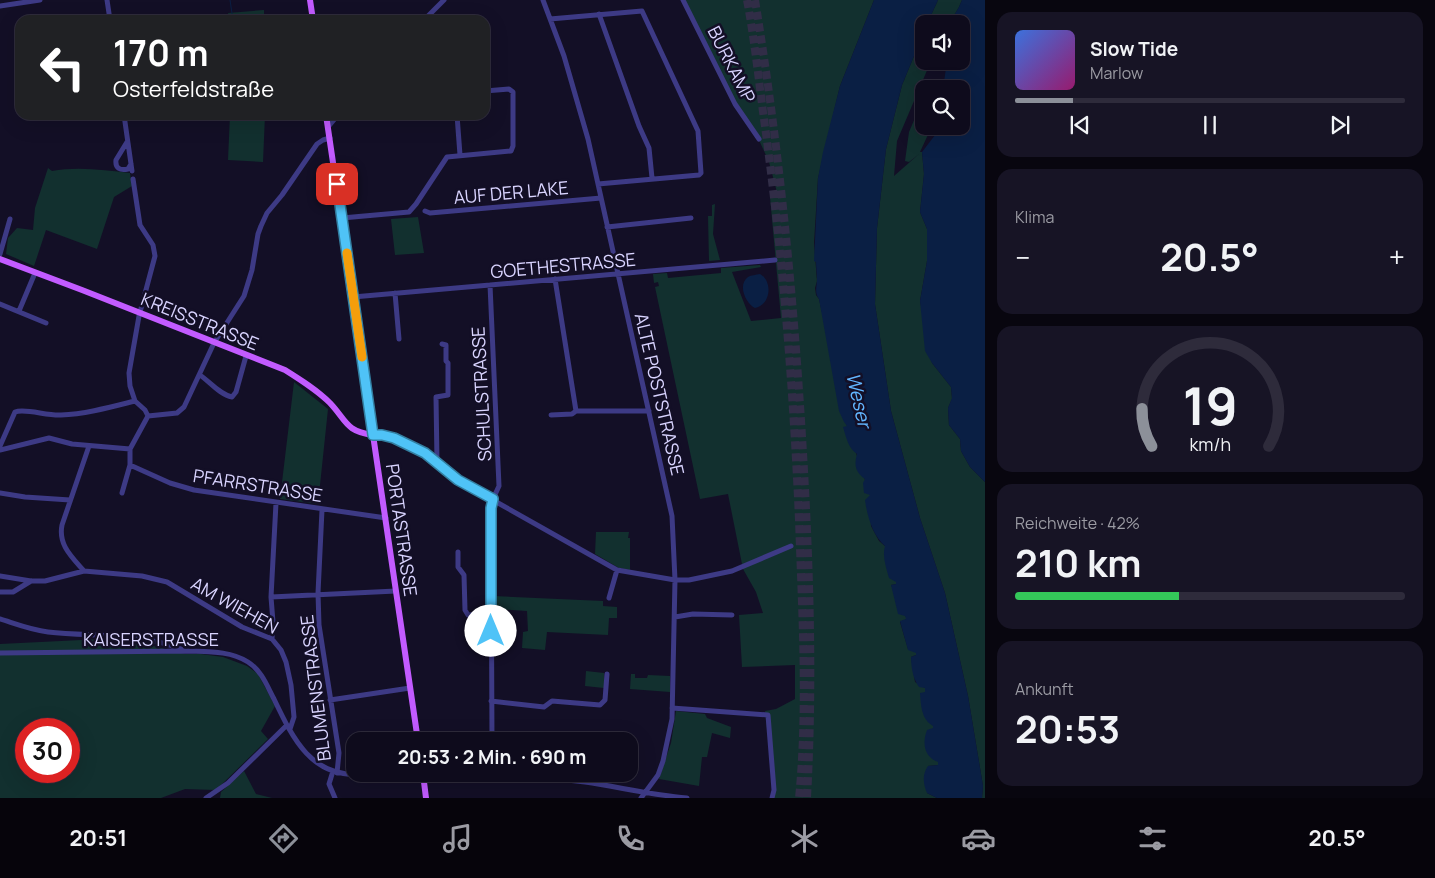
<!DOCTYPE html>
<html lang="de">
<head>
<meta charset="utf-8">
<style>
	body { margin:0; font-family:Manrope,sans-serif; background:#171425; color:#f1f3f6; height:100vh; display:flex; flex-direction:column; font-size:19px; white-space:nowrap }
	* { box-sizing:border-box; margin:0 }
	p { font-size:16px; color:#9b9ba3 }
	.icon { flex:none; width:28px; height:28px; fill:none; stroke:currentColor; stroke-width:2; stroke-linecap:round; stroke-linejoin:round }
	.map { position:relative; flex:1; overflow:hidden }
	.drawer { display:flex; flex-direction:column; gap:12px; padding:12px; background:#08060f; width:450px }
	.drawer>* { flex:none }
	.hud { position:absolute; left:15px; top:15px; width:475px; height:105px; border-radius:15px; box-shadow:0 5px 20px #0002,0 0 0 1px #2e2b3b; background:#202124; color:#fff; overflow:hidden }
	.fabs { position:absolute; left:915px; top:15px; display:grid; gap:10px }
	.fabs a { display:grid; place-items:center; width:55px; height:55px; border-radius:10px; background:#0e0b1c; box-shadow:0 5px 20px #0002,0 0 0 1px #2e2b3b; font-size:25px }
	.speed { position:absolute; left:15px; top:718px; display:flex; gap:10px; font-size:25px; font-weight:700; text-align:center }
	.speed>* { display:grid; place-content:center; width:65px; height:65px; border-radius:50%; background:#0e0b1c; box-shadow:0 5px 20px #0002,0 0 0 1px #2e2b3b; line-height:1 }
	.speed .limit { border:8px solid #d22; background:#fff; color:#111 }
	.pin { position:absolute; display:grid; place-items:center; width:42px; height:42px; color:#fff; margin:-21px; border-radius:10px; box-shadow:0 2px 8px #0006 }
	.me { position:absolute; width:55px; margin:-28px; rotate:0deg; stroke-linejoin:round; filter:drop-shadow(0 0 4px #0008) }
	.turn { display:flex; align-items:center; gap:18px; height:105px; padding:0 15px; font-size:22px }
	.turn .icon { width:65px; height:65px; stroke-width:2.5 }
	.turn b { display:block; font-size:35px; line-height:42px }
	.big { font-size:38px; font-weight:700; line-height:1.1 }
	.drawer .card { flex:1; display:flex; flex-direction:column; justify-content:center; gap:8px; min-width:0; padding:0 18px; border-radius:15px; background:#171425 }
	.drawer .dial { align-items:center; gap:0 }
	.dial svg { height:130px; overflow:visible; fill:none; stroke:#2e2b3b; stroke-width:7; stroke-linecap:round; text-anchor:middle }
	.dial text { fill:#f1f3f6; stroke:none }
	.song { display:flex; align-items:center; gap:15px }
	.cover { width:60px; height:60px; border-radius:8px; background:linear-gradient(135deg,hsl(220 70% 55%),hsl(320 70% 35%)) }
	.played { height:5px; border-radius:2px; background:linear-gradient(90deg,#8c9099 15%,#2e2b3b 15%) }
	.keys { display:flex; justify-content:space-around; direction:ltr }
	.heat { display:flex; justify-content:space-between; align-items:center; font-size:28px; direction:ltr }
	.charge { height:8px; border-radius:4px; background:linear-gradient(90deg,#34c759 42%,#2e2b3b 0) }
	.trip { position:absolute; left:346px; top:732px; width:292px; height:50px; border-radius:15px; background:#0e0b1c; box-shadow:0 5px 20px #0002,0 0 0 1px #2e2b3b; font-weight:700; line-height:50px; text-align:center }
	.menu { display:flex; height:80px; justify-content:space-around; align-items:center; background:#06040b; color:#9b9ba3 }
	.menu .icon { width:35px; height:35px }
	.menu .selected { color:#8c9099 }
	.menu b { font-size:22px; color:#f1f3f6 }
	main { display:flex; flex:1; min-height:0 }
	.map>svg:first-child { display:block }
	.green { fill:#12302f; fill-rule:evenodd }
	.water { fill:#0a1f44 }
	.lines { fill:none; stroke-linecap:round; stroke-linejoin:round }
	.stream { stroke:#0a1f44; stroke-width:1 }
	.highway-tunnel { stroke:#312d47; stroke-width:8; stroke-dasharray:8 4; stroke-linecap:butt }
	.minor { stroke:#3d3a85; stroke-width:5 }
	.major { stroke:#c25bff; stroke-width:6 }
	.route-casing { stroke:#337fa1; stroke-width:12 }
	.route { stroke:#4fc3f7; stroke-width:9 }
	.slow { stroke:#f59e0b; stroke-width:9 }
	.labels { text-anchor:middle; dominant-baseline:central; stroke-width:5; stroke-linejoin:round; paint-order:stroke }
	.street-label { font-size:18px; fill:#d9d4ff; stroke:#130f26 }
	.water-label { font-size:19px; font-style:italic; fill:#62b6ff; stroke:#130f26 }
</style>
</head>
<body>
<main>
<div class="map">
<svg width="985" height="798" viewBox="0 0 985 798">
	<rect width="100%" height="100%" fill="#130f26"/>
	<path class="green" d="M682 0H874L840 86 818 178 814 243 817 281 815 288 816 295 819 299 847 426 870 495 871 526 879 541 885 546 896 581V584L891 585 907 619 900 622 908 649 916 652V655L911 657 915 682 925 688 933 726 938 762V765L928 766 927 793 937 798H771L774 792 765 711 776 709 795 699V665L742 667 739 615 763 613 756 592 743 569 728 494 700 499 655 287 659 286 658 282 654 283 653 274 667 273 668 278 721 273V268L760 265 761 267 732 272 751 321 781 318 770 197 778 196 769 162 759 140 734 105Z
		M938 0H962L959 7 949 24H927Z
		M264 10V20H229L228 13Z
		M924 32V61H931L897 141 894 176 919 154 909 162 905 161 909 132 924 97V126H932L920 152H922L924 174 920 212 927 229V261L920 301 932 363 951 387 952 399 948 408 949 425 960 439 961 451 970 467 985 482V798H982L983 786 968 696 945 593 920 518 891 411 875 304 877 228 886 149 902 85Z
		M230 115H265L263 162 228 160Z
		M48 168 52 171C77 166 105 170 130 173L132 186 114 197 97 249 46 230 34 266 6 254 8 238 17 228 33 230 35 208Z
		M715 204 713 234 720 260 709 261 708 216H712V205Z
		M418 217 424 253 395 255 391 219Z
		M294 382 328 409 318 504 280 499Z
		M596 532H629L628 538H630V570L619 568 595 554Z
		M494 596 603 601V606L617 607V618H609L608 635 547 632 545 650 522 648 523 632 528 631 527 611 494 609Z
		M122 638 185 654H201L223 657 247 666 258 674 275 706 261 731 268 739 216 790 185 789 161 798H0V644ZM26 729H69V771H26Z
		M586 671 604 673V688L585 686Z
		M631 674H635V678H647L648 675 670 676V692L630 689Z
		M676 711 705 714 707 718 731 727 730 738 712 733 707 757H702L699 786 659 779 671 743Z
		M244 771 256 794 272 798H220L221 792Z"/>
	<path class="water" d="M874 0H938L927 24H924V32L902 85 886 149 877 228 875 304 891 411 920 518 945 593 968 696 983 786 982 798H937L927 793C923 783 922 775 928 766L938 765V762C924 757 922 743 927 730L933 728V726C921 719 921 705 920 693L925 692V688L919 687C913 679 911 667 911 657L916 655V653L908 650 900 621 906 619 905 616 898 614 891 585 896 584V582L889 578C886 567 882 556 885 546 873 536 867 516 865 500L870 495 864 493 863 483 865 479C855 472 854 465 857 454 848 448 846 437 843 427L847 426 844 422 839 411 819 299C814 292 817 287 817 279 817 273 816 268 816 262L814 261 818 178 823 152 840 86Z
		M962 0H985V482L970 467 961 451 960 439 949 425 948 408 952 398 951 387 932 363 925 351 920 301 927 261V229L920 212 924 174 922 152 942 126H961V89H943L946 68 944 61H961V24H949L959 7Z
		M760 274C773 281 771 305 755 308 746 304 737 285 748 277 751 275 756 275 760 274Z"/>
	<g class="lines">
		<path class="stream" d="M230 0 233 20"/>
		<path class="highway-tunnel" d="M747 0C754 37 758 74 763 112 782 247 793 384 799 520 802 613 808 706 799 798
			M755 0C778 139 792 280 801 420 809 546 814 672 807 798"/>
		<path class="minor" d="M107 0 110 20
			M543 0 564 56 588 139 672 516 675 580 672 719 663 761 658 775 641 798
			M683 0 735 104 759 139
			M0 6 40 0
			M599 14 639 126 649 148 652 178
			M550 19 642 11 698 131 701 173 699 175 598 184
			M424 20 444 0
			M124 115 132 171
			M457 115 460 155
			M328 127 338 115
			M127 142 116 160C115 168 120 171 128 169L131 164
			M133 179 140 225 153 245 155 256 139 316 129 373 130 386 135 401
			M425 211 430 213 601 198
			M342 218 409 212 416 204 447 157 511 151 513 146V92L509 89 485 91
			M607 227 691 218
			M0 254 10 219
			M555 279 576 411H649
			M490 285 499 486 493 499 491 508 492 741
			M395 293 399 339
			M353 297 775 260
			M0 304 46 323
			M19 311 35 273
			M200 375C210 382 220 395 232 397L236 392 246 356
			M551 415 572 414 576 411
			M148 416 177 413 184 407 214 343 244 296 252 270 258 234 261 226 267 213 282 195 317 144 323 140 330 138
			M373 435H382L394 438 425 453 459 481 617 570 675 580H689L732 571 791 546
			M0 446 15 412C25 408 47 416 61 415 86 414 111 407 135 401L145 410 148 416
			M89 446 62 525C58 545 72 557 84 571L142 576 167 582 242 627 272 639 281 650 286 662 291 685 294 717 290 729
			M0 450 49 438 72 444 130 449
			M437 462 436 397 448 395V363L446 361V345L442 344
			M130 465 170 483 194 490 386 518
			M0 493 25 497 70 500
			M122 493 130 465V449L148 416
			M322 510 318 593 319 625 339 753 337 773
			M458 552V567L464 575 465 610 468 615 491 614
			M0 576 31 581H45L84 571
			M0 592H13L31 581
			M271 597 396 591
			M609 598 617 570
			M675 617 693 614 732 615
			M0 619C16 624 31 630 48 632 93 637 138 632 181 649
			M272 639 273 622 271 597 276 503
			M0 653 185 651C206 652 229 650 248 662 262 671 267 686 274 699 293 739 312 779 363 774
			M330 700 410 688
			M491 701 544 707 552 701 600 705 605 700 607 674
			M672 708 768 715 774 790 772 798
			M333 771 329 784 335 798
			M478 774C514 775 549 777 585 782 619 787 652 795 687 798
			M206 798 228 783 287 725"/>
		<path class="major" d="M310 0 313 20
			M326 115 418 741
			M0 259 82 290 285 370C301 380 317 390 330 403 347 421 345 431 373 435
			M423 774 426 798"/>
	</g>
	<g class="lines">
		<defs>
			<path id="route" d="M337 184 373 435H382L394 438 425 453 458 480 493 499 491 508V631"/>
		</defs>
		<use href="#route" class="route-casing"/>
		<use href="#route" class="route"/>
		<path class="slow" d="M347 253 362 357"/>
	</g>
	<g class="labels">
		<g class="street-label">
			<text transform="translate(732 64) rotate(63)">BURKAMP</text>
			<text transform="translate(511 192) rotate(-5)">AUF DER LAKE</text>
			<text transform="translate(563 265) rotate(-5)">GOETHESTRASSE</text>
			<text transform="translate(200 321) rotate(22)">KREISSTRASSE</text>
			<text transform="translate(481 394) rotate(-93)">SCHULSTRASSE</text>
			<text transform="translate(660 394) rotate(77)">ALTE POSTSTRASSE</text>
			<text transform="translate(258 485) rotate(9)">PFARRSTRASSE</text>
			<text transform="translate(402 530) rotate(82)">PORTASTRASSE</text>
			<text transform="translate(235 605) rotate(29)">AM WIEHEN</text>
			<text x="151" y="639">KAISERSTRASSE</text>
			<text transform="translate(315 688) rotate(-97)">BLUMENSTRASSE</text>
		</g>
		<g class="water-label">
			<text transform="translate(859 400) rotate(77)">Weser</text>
		</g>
	</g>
</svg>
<div class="fabs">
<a><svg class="icon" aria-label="sound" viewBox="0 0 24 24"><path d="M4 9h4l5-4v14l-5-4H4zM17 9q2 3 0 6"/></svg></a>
<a><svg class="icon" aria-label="search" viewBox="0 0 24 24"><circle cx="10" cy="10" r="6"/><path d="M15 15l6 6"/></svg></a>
</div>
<div class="speed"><div class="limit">30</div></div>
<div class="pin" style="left:337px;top:184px;background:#d93025"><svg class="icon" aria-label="arrive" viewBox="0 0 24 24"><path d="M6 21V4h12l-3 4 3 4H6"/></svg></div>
<svg class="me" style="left:491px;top:631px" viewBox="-20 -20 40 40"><circle r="19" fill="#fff"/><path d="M0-13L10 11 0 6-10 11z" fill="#4fc3f7"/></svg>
<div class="trip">20:53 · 2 Min. · 690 m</div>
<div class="hud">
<div class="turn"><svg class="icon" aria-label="left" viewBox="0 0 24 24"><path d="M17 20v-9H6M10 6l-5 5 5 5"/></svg><div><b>170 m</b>Osterfeldstraße</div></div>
</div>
</div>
<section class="drawer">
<div class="card">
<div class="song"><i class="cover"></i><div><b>Slow Tide</b><p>Marlow</p></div></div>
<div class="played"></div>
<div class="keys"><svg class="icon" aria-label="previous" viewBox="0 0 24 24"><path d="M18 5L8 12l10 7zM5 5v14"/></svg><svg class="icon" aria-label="pause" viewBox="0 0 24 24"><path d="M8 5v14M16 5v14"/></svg><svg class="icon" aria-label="next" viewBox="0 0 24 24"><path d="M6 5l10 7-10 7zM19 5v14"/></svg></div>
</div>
<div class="card"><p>Klima</p>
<div class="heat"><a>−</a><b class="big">20.5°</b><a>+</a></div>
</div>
<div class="card dial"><svg viewBox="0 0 100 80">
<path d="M14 69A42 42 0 1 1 86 69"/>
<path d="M14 69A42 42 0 0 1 8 46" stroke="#8c9099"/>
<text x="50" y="56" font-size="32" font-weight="700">19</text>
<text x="50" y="72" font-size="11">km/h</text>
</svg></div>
<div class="card"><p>Reichweite · 42%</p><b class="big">210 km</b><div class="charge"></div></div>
<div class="card"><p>Ankunft</p><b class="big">20:53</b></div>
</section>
</main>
<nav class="menu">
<b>20:51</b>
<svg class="icon selected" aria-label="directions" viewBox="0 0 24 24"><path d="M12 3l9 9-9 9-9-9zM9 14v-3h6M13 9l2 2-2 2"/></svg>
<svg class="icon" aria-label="music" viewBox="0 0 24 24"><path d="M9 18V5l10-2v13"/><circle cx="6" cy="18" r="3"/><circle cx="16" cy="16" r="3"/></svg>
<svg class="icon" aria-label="phone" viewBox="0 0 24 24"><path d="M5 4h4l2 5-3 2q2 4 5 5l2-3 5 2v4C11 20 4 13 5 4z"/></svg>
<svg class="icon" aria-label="climate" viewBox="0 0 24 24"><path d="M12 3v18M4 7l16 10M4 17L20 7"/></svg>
<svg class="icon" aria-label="car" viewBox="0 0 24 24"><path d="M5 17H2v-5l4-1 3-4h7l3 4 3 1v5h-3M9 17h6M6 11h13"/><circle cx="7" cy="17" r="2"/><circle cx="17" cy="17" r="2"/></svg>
<svg class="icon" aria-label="filters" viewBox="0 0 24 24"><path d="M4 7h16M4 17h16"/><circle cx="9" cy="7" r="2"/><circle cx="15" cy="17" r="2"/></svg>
<b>20.5°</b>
</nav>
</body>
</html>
